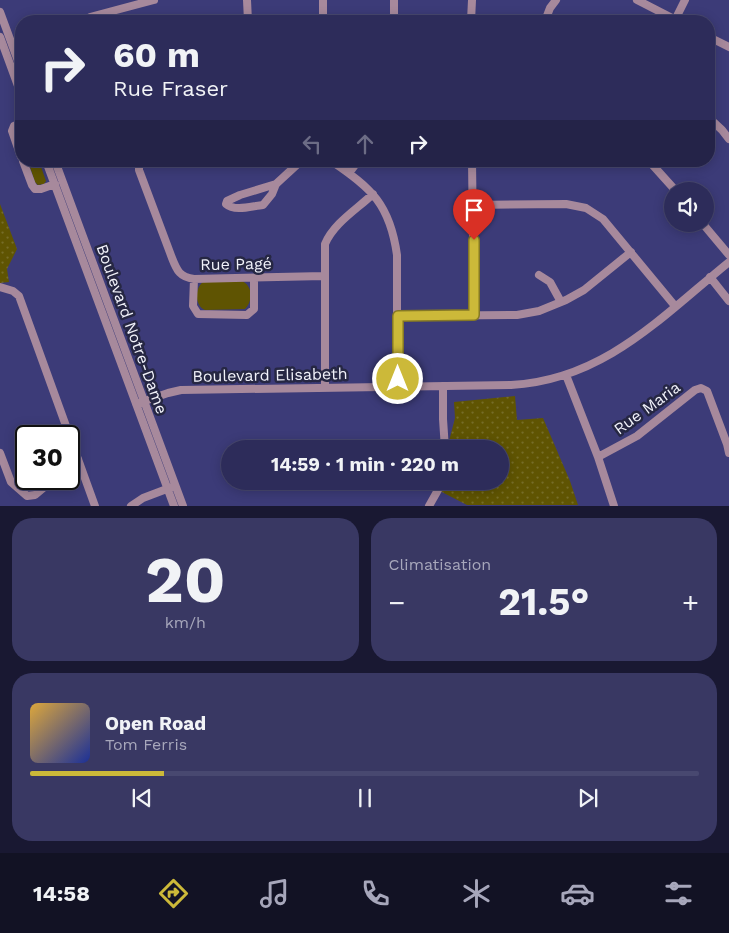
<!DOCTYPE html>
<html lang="fr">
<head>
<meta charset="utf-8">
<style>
	body { margin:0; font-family:"Work Sans",sans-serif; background:#393863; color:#f1f3f6; height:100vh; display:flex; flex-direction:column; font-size:19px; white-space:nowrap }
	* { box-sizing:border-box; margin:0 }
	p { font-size:16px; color:#a7a7bb }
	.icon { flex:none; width:28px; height:28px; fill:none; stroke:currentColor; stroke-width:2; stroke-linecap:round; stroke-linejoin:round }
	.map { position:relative; height:506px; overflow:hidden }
	.drawer { display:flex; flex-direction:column; gap:12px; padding:12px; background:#191832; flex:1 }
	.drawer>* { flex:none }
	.top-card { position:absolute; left:15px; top:15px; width:700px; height:152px; border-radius:20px; box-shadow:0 2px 12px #0003,0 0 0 1px #484870; background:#2d2c5a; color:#f1f3f6; overflow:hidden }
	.fabs { position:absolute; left:664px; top:182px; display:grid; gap:10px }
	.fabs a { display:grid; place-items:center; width:50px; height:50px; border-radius:50%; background:#2d2c5a; box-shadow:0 2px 12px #0003,0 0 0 1px #484870; font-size:25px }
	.speed { position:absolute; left:15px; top:425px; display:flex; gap:10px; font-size:25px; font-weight:700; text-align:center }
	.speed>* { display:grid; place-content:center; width:65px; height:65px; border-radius:50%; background:#2d2c5a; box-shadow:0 2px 12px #0003,0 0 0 1px #484870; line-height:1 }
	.speed .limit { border:2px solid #111; border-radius:8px; background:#fff; color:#111 }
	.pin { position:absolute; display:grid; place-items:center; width:42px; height:42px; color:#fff; margin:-51px -21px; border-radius:50% 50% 50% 0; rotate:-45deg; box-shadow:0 0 5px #0007 }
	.pin .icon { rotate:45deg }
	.me { position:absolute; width:55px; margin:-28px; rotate:0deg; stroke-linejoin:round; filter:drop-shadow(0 0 4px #0008) }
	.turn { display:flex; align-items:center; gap:18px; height:105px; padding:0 15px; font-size:22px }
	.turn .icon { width:65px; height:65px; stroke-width:2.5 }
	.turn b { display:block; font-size:35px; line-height:42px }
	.lanes { display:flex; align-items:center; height:48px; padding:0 15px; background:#0003; justify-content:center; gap:25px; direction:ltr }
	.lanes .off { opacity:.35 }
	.big { font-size:38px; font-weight:700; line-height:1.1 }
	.drawer .card { flex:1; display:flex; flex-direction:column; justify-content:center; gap:8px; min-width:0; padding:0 18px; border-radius:20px; background:#393863 }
	.drawer .dial { align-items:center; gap:0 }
	.dial b { font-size:65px; line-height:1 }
	.song { display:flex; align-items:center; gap:15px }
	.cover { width:60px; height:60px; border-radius:8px; background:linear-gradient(135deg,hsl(40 70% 55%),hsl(230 70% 35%)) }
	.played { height:5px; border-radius:2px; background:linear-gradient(90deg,#ccb939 20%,#484870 20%) }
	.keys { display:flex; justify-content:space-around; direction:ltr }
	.heat { display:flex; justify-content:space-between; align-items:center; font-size:28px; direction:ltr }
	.drawer .tiles { flex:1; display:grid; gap:12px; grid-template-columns:1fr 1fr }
	.card:last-child { grid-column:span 2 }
	.trip { position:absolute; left:221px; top:440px; width:288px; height:50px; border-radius:25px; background:#2d2c5a; box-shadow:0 2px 12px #0003,0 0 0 1px #484870; font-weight:700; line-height:50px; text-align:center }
	.tabs { display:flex; height:80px; justify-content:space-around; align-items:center; background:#121224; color:#a7a7bb }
	.tabs .icon { width:35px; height:35px }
	.tabs .selected { color:#ccb939 }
	.tabs b { font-size:22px; color:#f1f3f6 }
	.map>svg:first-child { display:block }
	.green { fill:#5f5402 }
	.park { fill:url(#park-dots) }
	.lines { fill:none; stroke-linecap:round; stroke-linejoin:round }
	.minor { stroke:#a7899c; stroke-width:8 }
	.route-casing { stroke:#857825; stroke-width:12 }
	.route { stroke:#ccb939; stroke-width:9 }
	.labels { text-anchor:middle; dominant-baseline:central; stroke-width:5; stroke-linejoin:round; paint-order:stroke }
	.street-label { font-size:16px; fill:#f1f2fa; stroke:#262743 }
</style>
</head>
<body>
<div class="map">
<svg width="729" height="506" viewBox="0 0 729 506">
	<defs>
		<pattern id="park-dots" width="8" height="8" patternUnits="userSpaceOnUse" patternTransform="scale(1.25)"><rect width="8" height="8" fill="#5f5402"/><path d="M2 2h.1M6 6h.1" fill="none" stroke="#766d28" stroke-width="1.8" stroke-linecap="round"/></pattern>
	</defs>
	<rect width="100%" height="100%" fill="#3c3b78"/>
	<path class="green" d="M28 161H39L46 181 44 184 38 185 35 182Z
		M242 281C253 286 253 301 245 309L205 310C195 306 194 289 203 282Z"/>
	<path class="park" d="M0 204 17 249 7 269 9 282 0 283Z
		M515 396 517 420 543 418 570 481 578 505H467L438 490 440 481H500V449H447L455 418 454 402Z"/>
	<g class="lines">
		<path class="minor" d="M247 0 248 21
			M323 0V21
			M394 0V21
			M637 0 678 21
			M0 12 21 69
			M675 20 685 0
			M86 21 90 17 154 0
			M471 21 472 0
			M545 21 550 8 556 0
			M0 37 21 94
			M709 37 729 47
			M709 118 722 130 729 139
			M21 123 14 126 12 131 21 157
			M23 161 32 185 35 189H41L55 184
			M46 161 174 506
			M55 161 183 506
			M139 161V170L172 258C177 271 180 277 194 279L324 276
			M331 161C372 188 390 205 397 255V387
			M472 161 474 315
			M649 161 676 191
			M349 173 358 161
			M276 184 240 195 227 201 226 204C235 212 252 206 263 205L272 194 276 184 301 161
			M473 205 566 204 586 208 603 219 675 306
			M703 224 729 255
			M539 275 550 282 561 302
			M710 277 729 301
			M194 279 193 306 198 314 247 315 254 309V278
			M0 287 13 291 19 296 95 506
			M397 316 517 315 539 311 566 300 584 290 631 252
			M566 375 598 457 614 506
			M443 386V419L445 449
			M325 388V244C334 223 356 210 373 194
			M136 404 168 393 181 390 511 385C604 380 661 317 729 262
			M0 453 11 482 27 496 35 495 54 479
			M598 457 637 436 695 390 701 388 707 391 727 444 729 453
			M69 467 78 459
			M131 506 143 498 172 487
			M429 506 438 490 440 481"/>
	</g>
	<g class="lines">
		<defs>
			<path id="route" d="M398 379V316L474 315V240"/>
		</defs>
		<use href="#route" class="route-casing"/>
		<use href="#route" class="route"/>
	</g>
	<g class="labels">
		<g class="street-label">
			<text transform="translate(236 264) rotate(-1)">Rue Pagé</text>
			<text transform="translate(132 329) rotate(70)">Boulevard Notre-Dame</text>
			<text transform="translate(270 375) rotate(-1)">Boulevard Elisabeth</text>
			<text transform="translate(647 408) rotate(-36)">Rue Maria</text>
		</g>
	</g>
</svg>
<div class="fabs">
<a><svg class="icon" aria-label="sound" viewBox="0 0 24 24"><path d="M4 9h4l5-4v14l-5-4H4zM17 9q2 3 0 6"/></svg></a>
</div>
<div class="speed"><div class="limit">30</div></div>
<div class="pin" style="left:474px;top:240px;background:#d93025"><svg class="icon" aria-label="arrive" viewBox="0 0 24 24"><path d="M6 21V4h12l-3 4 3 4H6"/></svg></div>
<svg class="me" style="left:398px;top:379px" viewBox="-20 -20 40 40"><circle r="17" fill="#ccb939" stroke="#fff" stroke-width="3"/><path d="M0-11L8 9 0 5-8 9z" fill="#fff"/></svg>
<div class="trip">14:59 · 1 min · 220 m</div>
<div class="top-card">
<div class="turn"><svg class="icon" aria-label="right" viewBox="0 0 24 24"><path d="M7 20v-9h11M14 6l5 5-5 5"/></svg><div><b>60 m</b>Rue Fraser</div></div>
<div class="lanes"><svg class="icon off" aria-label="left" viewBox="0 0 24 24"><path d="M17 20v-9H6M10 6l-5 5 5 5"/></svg><svg class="icon off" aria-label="ahead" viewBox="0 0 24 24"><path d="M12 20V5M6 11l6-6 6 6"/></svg><svg class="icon" aria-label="right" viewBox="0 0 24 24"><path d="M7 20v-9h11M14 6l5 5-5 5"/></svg></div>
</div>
</div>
<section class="drawer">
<div class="tiles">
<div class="card dial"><b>20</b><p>km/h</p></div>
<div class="card"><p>Climatisation</p>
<div class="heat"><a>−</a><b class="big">21.5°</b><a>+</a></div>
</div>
<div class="card">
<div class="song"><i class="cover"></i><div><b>Open Road</b><p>Tom Ferris</p></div></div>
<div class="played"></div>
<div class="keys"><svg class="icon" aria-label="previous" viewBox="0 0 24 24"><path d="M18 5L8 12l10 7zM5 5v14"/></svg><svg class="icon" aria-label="pause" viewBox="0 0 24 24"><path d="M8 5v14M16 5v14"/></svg><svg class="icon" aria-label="next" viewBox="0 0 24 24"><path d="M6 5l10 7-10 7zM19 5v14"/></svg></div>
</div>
</div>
</section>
<nav class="tabs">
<b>14:58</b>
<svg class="icon selected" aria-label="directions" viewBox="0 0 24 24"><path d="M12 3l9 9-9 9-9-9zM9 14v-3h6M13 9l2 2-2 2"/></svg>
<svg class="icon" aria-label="music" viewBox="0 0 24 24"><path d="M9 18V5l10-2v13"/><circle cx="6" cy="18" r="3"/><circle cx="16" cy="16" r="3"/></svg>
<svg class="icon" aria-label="phone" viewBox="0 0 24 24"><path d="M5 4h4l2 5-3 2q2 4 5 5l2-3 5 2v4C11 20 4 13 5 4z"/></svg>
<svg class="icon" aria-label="climate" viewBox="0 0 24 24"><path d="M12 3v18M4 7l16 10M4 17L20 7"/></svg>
<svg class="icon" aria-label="car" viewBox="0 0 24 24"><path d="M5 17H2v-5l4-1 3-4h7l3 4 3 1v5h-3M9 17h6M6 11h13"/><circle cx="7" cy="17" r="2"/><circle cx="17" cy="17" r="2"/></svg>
<svg class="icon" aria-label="filters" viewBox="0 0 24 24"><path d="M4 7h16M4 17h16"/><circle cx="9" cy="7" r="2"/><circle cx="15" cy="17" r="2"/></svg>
</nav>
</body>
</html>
